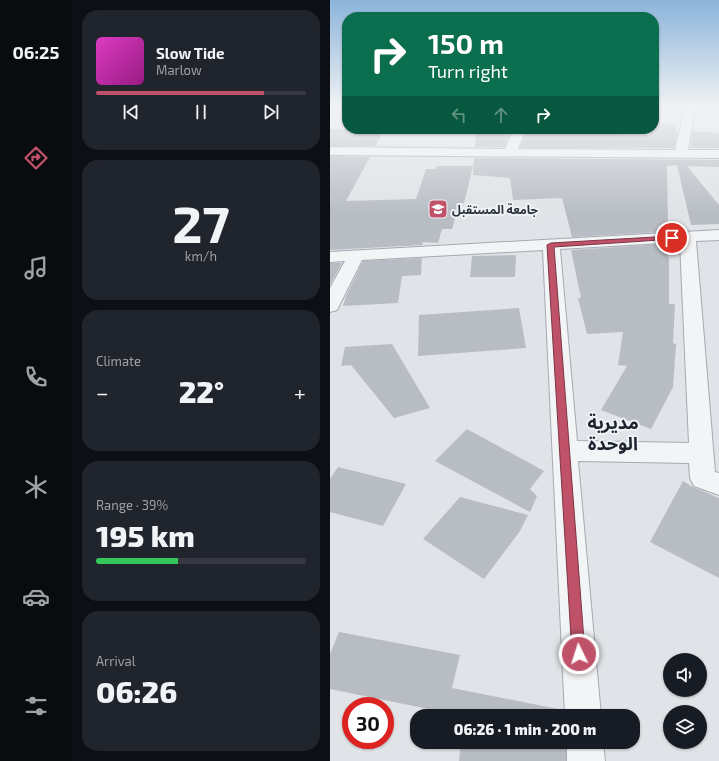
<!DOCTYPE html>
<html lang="en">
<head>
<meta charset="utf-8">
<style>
	body { margin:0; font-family:"Exo 2","Noto Sans Arabic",sans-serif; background:#20242c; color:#f1f3f6; height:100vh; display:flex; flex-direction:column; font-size:15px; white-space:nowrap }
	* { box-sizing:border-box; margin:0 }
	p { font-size:13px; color:#9ea1a6 }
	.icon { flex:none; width:22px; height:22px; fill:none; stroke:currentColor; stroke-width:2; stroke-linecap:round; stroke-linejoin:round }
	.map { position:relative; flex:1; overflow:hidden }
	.panel { display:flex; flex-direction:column; gap:10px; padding:10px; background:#0d0f14; width:258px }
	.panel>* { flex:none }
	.guide { position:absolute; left:12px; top:12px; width:317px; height:122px; border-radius:16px; box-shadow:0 1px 3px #0004; background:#0b6e4f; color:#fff; overflow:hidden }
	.fabs { position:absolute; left:333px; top:653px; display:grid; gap:8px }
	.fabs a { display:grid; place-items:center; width:44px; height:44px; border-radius:50%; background:#171b24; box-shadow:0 1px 3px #0004; font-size:20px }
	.speed { position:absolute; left:12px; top:697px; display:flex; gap:8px; font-size:20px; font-weight:700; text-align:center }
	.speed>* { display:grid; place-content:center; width:52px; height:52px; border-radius:50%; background:#171b24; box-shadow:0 1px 3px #0004; line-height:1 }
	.speed .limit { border:6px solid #d22; background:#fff; color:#111 }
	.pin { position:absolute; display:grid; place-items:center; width:34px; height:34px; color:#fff; margin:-17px; border:2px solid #fff; border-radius:50%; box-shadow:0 1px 4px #0007 }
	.me { position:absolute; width:44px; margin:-22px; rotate:356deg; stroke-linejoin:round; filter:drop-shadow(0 0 3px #0008) }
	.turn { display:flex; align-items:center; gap:14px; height:84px; padding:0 20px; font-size:18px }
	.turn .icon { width:52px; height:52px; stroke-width:2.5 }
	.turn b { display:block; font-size:28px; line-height:34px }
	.lanes { display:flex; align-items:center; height:38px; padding:0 20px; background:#0003; justify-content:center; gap:20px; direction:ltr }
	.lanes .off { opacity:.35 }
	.big { font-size:30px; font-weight:800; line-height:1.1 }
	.panel .tile { flex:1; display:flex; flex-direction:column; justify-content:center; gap:6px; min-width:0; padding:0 14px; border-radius:16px; background:#20242c }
	.panel .dial { align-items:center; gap:0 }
	.dial b { font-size:52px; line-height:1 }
	.song { display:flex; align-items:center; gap:12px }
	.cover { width:48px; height:48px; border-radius:6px; background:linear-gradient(135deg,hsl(310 70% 55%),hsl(310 70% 35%)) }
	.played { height:4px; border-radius:2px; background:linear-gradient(90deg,#bf5269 80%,#363941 80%) }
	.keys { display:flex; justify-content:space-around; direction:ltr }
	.heat { display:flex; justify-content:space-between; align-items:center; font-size:22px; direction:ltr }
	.charge { height:6px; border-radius:3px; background:linear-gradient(90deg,#34c759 39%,#363941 0) }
	.trip { position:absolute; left:80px; top:709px; width:230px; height:40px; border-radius:16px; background:#171b24; box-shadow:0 1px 3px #0004; font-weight:800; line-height:40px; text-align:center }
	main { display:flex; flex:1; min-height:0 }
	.tabs { display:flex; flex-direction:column; width:72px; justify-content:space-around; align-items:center; background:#090b0e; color:#9ea1a6 }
	.tabs .icon { width:28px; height:28px }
	.tabs .active { color:#bf5269 }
	.tabs b { font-size:18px; color:#f1f3f6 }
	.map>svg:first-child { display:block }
	.building { fill:#b8bdc4 }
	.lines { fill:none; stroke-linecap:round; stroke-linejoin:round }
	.street-casing { stroke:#a6aab1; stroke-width:2 }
	.street { fill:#f2f4f6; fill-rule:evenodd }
	.route { fill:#bf5269; stroke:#7c3544 }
	.labels { text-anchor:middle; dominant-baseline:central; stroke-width:4; stroke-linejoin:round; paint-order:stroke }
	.far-poi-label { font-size:12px; font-weight:bold; fill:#2a323d; stroke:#eff2f5; text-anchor:start }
	.district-label { font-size:18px; font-weight:bold; fill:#1c232e; stroke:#eff2f5 }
</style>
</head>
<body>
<main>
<nav class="tabs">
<b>06:25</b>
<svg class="icon active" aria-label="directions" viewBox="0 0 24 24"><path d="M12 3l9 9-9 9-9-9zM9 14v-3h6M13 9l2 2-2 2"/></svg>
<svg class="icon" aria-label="music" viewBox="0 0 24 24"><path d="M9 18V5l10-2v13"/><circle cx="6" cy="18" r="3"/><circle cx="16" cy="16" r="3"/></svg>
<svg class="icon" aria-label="phone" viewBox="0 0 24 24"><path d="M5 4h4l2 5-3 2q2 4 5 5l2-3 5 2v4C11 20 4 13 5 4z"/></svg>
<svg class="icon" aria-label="climate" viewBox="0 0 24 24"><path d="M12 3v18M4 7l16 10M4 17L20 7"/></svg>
<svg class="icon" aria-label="car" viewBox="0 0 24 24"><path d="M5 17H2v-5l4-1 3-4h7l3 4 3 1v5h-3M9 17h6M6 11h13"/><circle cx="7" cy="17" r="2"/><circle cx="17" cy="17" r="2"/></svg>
<svg class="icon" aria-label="filters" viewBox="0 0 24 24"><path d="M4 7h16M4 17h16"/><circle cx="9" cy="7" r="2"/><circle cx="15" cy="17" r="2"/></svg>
</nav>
<section class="panel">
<div class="tile">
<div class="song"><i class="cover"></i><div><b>Slow Tide</b><p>Marlow</p></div></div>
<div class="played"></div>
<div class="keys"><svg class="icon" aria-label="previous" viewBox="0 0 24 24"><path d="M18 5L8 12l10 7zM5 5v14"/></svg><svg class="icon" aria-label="pause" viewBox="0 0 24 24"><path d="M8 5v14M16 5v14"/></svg><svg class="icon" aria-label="next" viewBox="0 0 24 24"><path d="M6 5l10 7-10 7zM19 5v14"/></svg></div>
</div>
<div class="tile dial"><b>27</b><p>km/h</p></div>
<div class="tile"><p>Climate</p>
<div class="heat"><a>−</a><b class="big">22°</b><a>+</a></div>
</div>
<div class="tile"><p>Range · 39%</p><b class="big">195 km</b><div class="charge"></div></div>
<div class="tile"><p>Arrival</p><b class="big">06:26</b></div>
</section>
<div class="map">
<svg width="389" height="761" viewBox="0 0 389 761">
	<rect width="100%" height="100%" fill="#e0e3e7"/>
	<path class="building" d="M324 123 346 125V131H348L344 148H190L197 129 285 131V134L319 135V129H324Z
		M0 129H55L45 146H0Z
		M146 129H182L174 147H145Z
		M363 131 389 133V148H360Z
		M0 156 40 157 16 201 86 199 96 169H106L107 166H143L134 203H129L122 229H112L108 243 93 242 92 245 0 250Z
		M144 158 389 160V167L357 166 389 205V224L361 225 347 165 337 166 338 225 328 226 330 232 242 237 232 198 183 200 180 178 143 175Z
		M334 244 339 259V304H345L343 343 346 344 343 387 321 429 271 410 297 366 288 365 293 332 257 334 248 298H251L241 250Z
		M186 255 185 277H140L142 256Z
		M92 258 91 275 72 276 68 303 13 306 16 296 33 261Z
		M0 263H12L0 285Z
		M189 308 196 348 88 356 89 315Z
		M62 344 100 408 64 418 21 365 11 366 15 347Z
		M137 429 214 471 200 489 207 496 200 512 105 461Z
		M8 467 76 484 53 526 0 512V479Z
		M353 481 363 487 389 498V578L320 542Z
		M130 497 198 515 190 531 154 579 93 539Z
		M9 632 130 655 122 688 233 710 234 716H133L0 689V654Z
		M131 742H236V761H129Z"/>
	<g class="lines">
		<defs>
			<path id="street" d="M355 107H365L358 150H389V158L0 155V147L175 149 184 129H196L188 149 345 150Z
				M389 230V240L366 241 385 472 389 473V495L364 486 360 478 359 463 248 461 271 716H235L213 250 32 260 7 310 0 312V288L15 261 0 262V252ZM350 242 359 443 247 441 230 249Z
				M237 742H273L275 761H237Z"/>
		</defs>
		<use href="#street" class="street-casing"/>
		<use href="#street" class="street"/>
	</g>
	<linearGradient id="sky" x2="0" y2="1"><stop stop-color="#8bb4da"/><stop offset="0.5" stop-color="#f1f2f4"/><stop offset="1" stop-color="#f1f2f4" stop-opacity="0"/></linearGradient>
	<rect width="389" height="214" fill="url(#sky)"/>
	<path class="route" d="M342 236H345V239L224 247 255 654 253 658 249 660 244 658 242 654 217 245 221 243Z"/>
	<defs>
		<symbol id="university-square" viewBox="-11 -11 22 22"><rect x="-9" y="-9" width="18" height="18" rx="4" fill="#bf5269" stroke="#eff2f5"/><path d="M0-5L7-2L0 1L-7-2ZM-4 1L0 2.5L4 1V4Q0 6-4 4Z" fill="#fff"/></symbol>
	</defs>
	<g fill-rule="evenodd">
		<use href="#university-square" x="97" y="198" width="22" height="22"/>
	</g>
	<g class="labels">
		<g class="far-poi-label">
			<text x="122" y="209">جامعة المستقبل</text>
		</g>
		<g class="district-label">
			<text x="283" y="422">مديرية<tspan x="283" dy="21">الوحدة</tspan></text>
		</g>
	</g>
</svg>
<div class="fabs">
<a><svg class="icon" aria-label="sound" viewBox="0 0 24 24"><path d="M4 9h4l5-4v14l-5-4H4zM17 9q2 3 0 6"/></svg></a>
<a><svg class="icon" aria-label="layers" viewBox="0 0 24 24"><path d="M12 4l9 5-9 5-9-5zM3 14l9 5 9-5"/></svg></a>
</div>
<div class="speed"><div class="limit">30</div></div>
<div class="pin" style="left:342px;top:238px;background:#d93025"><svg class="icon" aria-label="arrive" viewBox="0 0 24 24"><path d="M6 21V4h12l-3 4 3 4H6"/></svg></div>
<svg class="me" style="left:249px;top:654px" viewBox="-20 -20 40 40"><circle r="17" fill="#bf5269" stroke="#fff" stroke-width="3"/><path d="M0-11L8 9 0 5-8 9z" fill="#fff"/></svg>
<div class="trip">06:26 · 1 min · 200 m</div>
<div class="guide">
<div class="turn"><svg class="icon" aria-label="right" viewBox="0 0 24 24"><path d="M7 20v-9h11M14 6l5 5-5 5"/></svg><div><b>150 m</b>Turn right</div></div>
<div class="lanes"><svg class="icon off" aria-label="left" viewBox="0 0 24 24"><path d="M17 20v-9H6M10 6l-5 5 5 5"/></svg><svg class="icon off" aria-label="ahead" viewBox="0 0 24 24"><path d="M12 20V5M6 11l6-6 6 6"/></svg><svg class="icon" aria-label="right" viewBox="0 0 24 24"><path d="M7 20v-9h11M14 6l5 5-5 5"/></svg></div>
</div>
</div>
</main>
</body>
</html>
